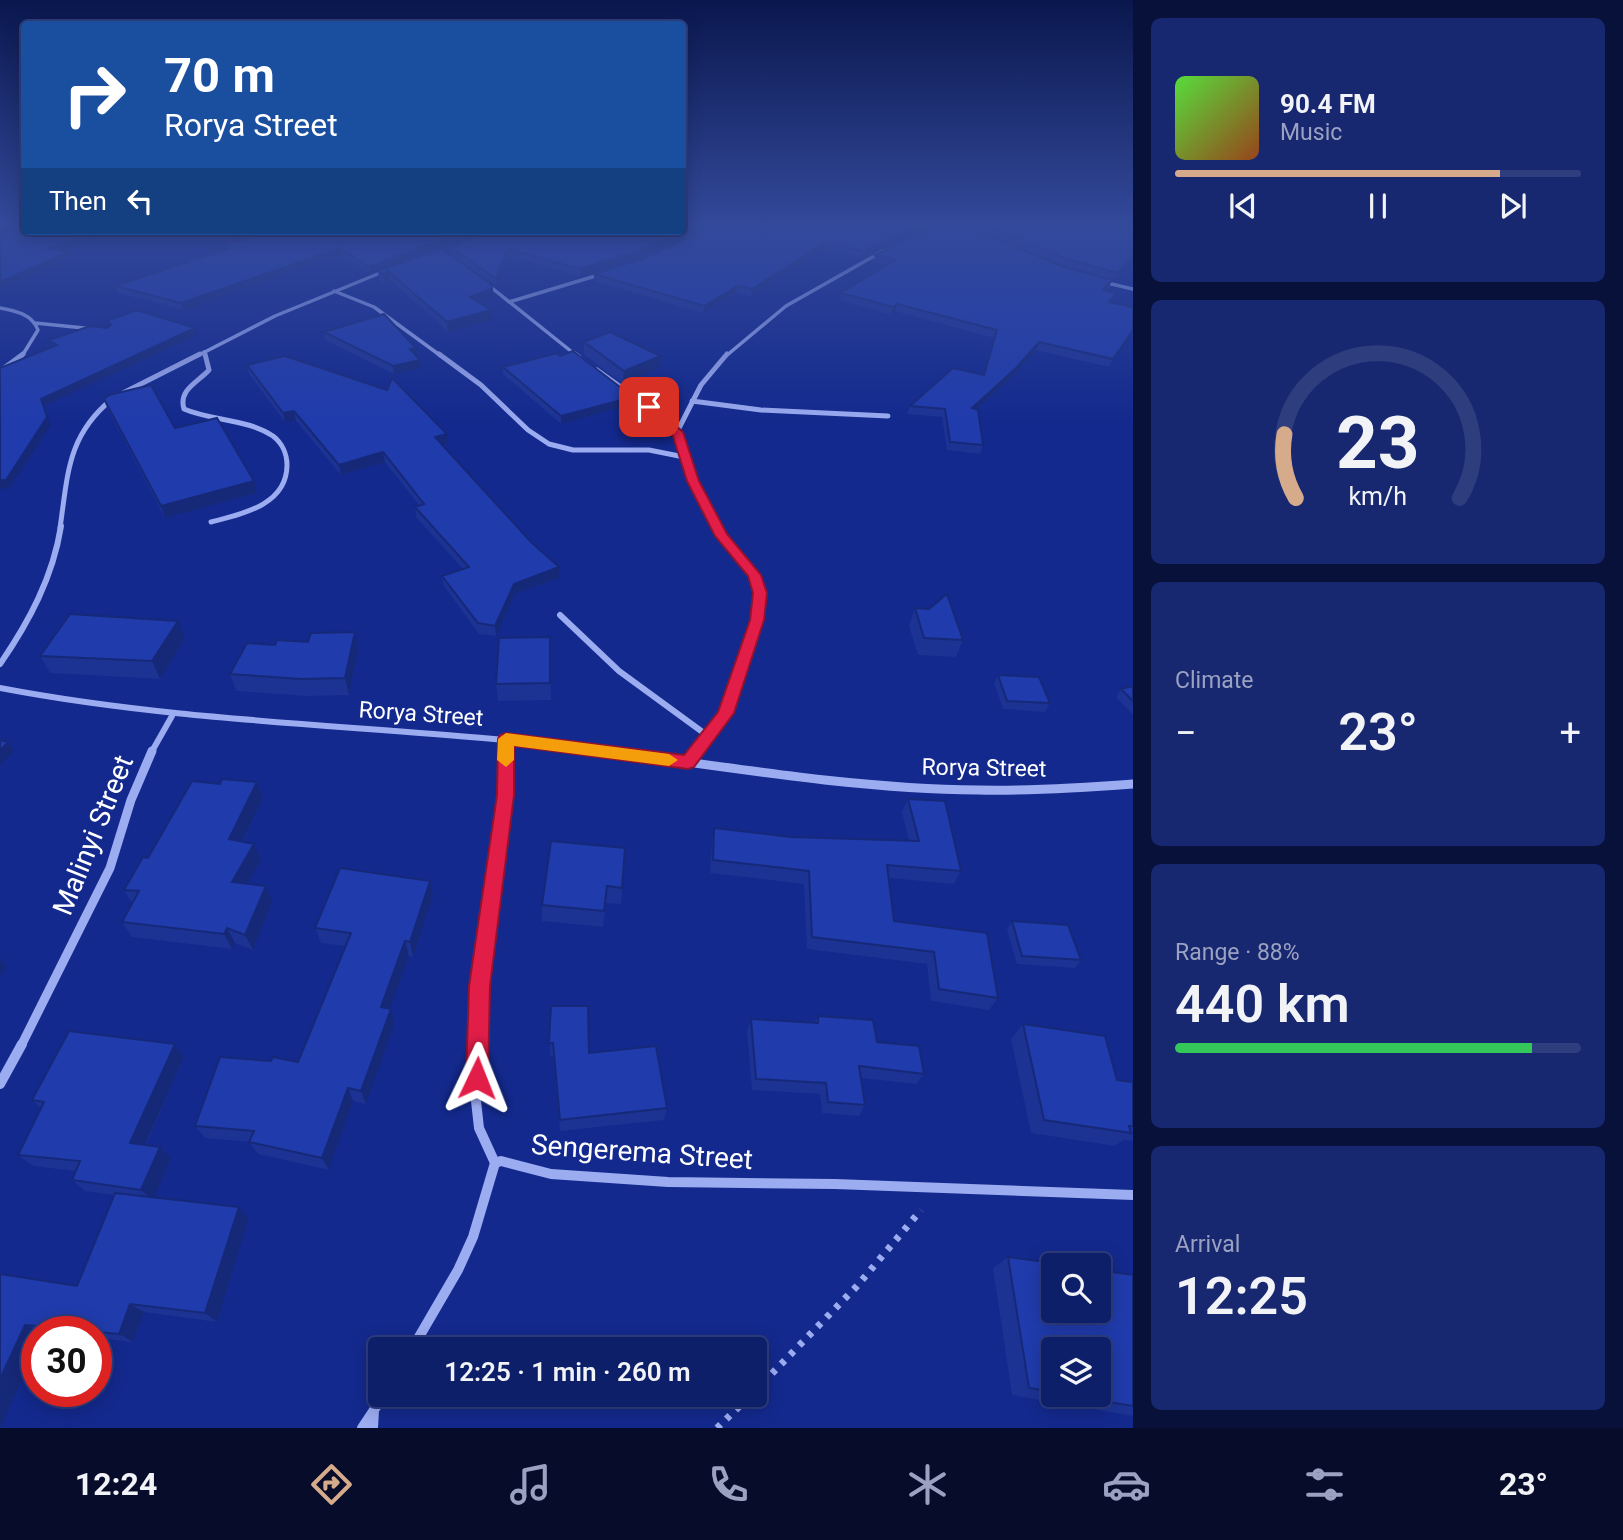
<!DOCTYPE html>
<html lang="en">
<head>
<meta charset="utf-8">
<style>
	body { margin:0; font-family:Roboto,sans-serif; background:#172770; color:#f1f3f6; height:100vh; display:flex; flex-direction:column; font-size:26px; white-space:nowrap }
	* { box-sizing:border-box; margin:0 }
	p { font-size:23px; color:#9ba2c1 }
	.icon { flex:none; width:38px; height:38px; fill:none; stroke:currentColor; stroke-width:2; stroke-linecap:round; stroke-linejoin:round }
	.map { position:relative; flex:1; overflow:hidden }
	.sheet { display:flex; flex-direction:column; gap:18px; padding:18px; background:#08113a; width:490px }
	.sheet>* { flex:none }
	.guide { position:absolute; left:21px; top:21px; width:665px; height:214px; border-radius:7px; box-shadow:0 4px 18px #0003,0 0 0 2px #2e3d7e; background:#1a4fa0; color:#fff; overflow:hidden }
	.fabs { position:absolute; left:1041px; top:1253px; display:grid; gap:14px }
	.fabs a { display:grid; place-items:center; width:70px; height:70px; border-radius:7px; background:#0e1f6a; box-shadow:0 4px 18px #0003,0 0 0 2px #2e3d7e; font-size:35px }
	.speed { position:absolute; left:21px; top:1316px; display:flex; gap:14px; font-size:35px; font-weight:700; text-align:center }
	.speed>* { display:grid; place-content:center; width:91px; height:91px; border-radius:50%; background:#0e1f6a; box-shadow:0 4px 18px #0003,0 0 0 2px #2e3d7e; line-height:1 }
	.speed .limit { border:10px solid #d22; background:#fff; color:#111 }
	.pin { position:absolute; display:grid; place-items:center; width:60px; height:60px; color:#fff; margin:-30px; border-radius:14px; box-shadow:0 4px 10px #0006 }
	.me { position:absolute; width:77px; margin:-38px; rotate:2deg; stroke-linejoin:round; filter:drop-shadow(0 0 5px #0008) }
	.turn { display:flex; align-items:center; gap:24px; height:147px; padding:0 28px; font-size:32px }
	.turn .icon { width:91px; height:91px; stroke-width:2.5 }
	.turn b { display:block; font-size:49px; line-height:60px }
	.then { display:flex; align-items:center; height:66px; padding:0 28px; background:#0003; gap:14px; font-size:26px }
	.big { font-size:52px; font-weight:600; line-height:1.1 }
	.sheet .widget { flex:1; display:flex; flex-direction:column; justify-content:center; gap:10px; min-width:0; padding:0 24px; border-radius:10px; background:#172770 }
	.sheet .dial { align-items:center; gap:0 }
	.dial svg { height:182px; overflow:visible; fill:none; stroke:#2e3d7e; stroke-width:7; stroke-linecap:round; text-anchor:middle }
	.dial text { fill:#f1f3f6; stroke:none }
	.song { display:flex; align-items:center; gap:21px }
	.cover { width:84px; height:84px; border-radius:10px; background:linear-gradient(135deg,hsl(110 70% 55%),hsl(20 70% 35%)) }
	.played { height:7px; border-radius:4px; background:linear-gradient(90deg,#d6ab8b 80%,#2e3d7e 80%) }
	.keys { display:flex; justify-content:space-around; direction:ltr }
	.heat { display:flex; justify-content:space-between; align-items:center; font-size:38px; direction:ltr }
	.charge { height:10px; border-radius:5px; background:linear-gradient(90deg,#34c759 88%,#2e3d7e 0) }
	.trip { position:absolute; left:368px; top:1337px; width:399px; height:70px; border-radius:7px; background:#0e1f6a; box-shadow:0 4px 18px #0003,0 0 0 2px #2e3d7e; font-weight:600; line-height:70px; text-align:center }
	.tabs { display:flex; height:112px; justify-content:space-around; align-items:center; background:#060c2a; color:#9ba2c1 }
	.tabs .icon { width:49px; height:49px }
	.tabs .on { color:#d6ab8b }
	.tabs b { font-size:32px; color:#f1f3f6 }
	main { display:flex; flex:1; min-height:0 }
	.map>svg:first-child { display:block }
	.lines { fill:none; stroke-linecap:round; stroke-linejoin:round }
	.path { stroke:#9cacf1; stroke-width:7; stroke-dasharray:5 8; stroke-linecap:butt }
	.street-far4 { stroke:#9cacf1; stroke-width:3.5 }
	.street-far3 { stroke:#9cacf1; stroke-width:5 }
	.street-far2 { stroke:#9cacf1; stroke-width:6 }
	.street-far1 { stroke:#9cacf1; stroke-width:9 }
	.street { stroke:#9cacf1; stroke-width:10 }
	.wall { fill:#1c3394; fill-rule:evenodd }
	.shaded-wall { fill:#162978 }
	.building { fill:#203bac; stroke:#162978; stroke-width:2 }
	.route { fill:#e11d48; stroke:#92132f; stroke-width:2 }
	.slow { fill:#f59e0b }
	.labels { text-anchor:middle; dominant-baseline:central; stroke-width:7; stroke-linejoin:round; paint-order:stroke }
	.street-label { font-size:23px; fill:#fff; stroke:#13298d }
	.near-street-label { font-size:28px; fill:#fff; stroke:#13298d }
</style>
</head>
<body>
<main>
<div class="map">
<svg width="1133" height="1428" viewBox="0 0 1133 1428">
	<rect width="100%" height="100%" fill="#13298d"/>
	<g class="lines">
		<path class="path" d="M754 1392 857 1286 921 1210
			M717 1428 751 1395"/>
		<path class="street-far4" d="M1103 282 1133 289
			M487 284 577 356
			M334 291 374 307 441 356
			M509 302 602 274
			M0 308C16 311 32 314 38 330L22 356
			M35 323 94 329
			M204 352 205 356
			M197 356 275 316 385 271
			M726 356 786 306 883 251"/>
		<path class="street-far3" d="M205 354 209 370C198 382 178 390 184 409 212 421 248 419 273 436 282 443 287 454 287 465 287 505 242 514 211 522
			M439 354 481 385 528 430 549 444 573 450H649L684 457
			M575 354 579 357
			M597 370 649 407 677 432
			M0 371 23 354
			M123 393 200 354
			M692 401 761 410 888 416
			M60 528C68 474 67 436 112 399
			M718 528 693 481 677 432 701 385 727 354"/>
		<path class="street-far2" d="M560 615 619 671 708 736
			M0 664C29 622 53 577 61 526
			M0 688C204 727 413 725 619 753
			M506 739V753
			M151 753 172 716
			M695 753 726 713 757 620 760 593 755 575 724 540 717 526"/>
		<path class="street-far1" d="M606 751C729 767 854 789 978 790 1030 791 1081 788 1133 784
			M688 762 697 751
			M21 1046 110 868 131 800 152 751
			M477 1046 479 986 506 795V751"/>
		<path class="street" d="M477 1044 476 1101 479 1128 495 1163 501 1161 551 1174 668 1182 835 1184 1133 1195
			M0 1084 22 1044
			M412 1349 458 1270 473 1237 495 1163
			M362 1428 384 1395
			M373 1428 374 1411"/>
	</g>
	<path class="wall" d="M682 223H715L638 258 580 276 507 256 496 286 452 254 451 247Z
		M721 223H934L861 258 825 248 751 296 736 293 703 313 594 281V274L642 259Z
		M963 223H1098L1133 231V260L1115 280 1064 266Z
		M483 231 379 271 442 249 493 286V295L492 298 480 303 492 320 448 332 390 280 385 285 379 280 378 271 370 274 341 254 184 310 118 293 115 286 224 250 223 246Z
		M875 255 1064 267 1112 280 1109 287 1106 291 1113 300 1111 302 1133 307V333L1109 367 1036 350 1013 376 976 410 983 445 980 454 947 450 942 417 907 414 910 406 983 375 994 338 895 311 891 315 840 300 841 293 887 265 874 262Z
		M324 332 416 348 417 355 415 356 421 368 394 374 325 340Z
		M584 342 660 368 623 384 584 354Z
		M247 365 447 434 448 444 443 445 559 578 515 594 496 636 479 634 444 586 442 576 463 569 416 517 415 507 419 505 385 462 341 475 296 421 285 422 249 374Z
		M503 367 633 397 632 404 561 424 503 374Z
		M104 399 175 428 257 493 165 518 108 410Z
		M915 608 963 640 956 657 918 655 909 626Z
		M355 632 358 649 349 695 306 696 236 691 230 674 275 645 308 642Z
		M550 637 551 700 498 701 496 684Z
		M185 638 160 679 50 673 40 656Z
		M998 675 1050 703 1045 712 1003 709 994 683Z
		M1133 686V715L1116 697 1121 689Z
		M257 782 263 798 243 842 254 844 261 860 247 884 272 901 253 950 235 943 232 949 132 937 122 922 132 903 124 890 148 858 220 784Z
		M908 799 961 871 954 884 889 878 894 921 998 998 989 1010 931 1001 927 964 807 949 804 884 710 873 712 841 714 828 791 837 909 841 902 812Z
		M625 848 621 904 606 903 603 927 542 921V905Z
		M433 896 413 957 409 956 390 1009 395 1023 366 1104 353 1101 329 1170 258 1154 249 1142 205 1138 195 1126 271 1061 298 1062 345 946 321 943 315 928Z
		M1012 921 1081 960 1075 968 1017 964 1007 930Z
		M551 1006 589 1053 667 1108 664 1120 560 1131 553 1056H550Z
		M818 1016 877 1042 924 1074 916 1084 861 1078 865 1105 859 1116 822 1113 820 1094 752 1090 747 1030 751 1019 815 1022Z
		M1023 1024 1117 1080 1133 1082V1141L1123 1140 1115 1146 1031 1133 1011 1039Z
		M175 1044 184 1057 146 1145 160 1147 171 1158 154 1197 249 1218 217 1322 144 1312 133 1342 96 1338V1332H37V1347L0 1274 77 1286 114 1195 85 1191 72 1180 76 1171 33 1166 18 1155 41 1108 32 1100Z
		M1008 1257 1133 1275V1416L1012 1395 993 1268ZM1054 1349 1099 1395H1054Z"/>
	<path class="shaded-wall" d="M6 223H23V224L6 230 0 240V229L3 224Z
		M702 223H715L638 258 580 276V269Z
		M922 223H934L861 258 863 251Z
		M95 231H114L52 255 50 248Z
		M465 231H483L370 274 369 267Z
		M826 242 825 248 751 296 752 289Z
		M340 248 341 254 184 310 181 303Z
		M507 249V256L496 286V279Z
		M68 252 71 258 0 290V282Z
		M1133 256V260L1115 280 1118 273Z
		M388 271 390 280 385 285 384 275Z
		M493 286V295L492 298 471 306 470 297Z
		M737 286 736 293 703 313 704 306Z
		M897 304 895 311 891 315 893 307Z
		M491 310 492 320 448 332 447 322Z
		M195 328 197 335 44 406 51 425 10 488 0 489V480L41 399Z
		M1133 330V333L1109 367 1113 359Z
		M1039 342 1036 350 1013 376 969 416 972 408Z
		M416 348 417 355 411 357 410 349Z
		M661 356 660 368 623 384 624 371Z
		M420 360 421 368 394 374 393 366Z
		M633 397 632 404 561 424V416Z
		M294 411 296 421 285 422 283 413Z
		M447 434 448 444 436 447 435 437Z
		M383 452 385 462 341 475 339 465Z
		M254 481 257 493 165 518 161 506Z
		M559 567V578L515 594 496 636 495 626 514 584Z
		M178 621 185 638 160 679 152 661Z
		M355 632 358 649 349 695 345 678Z
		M8 742 14 751 0 766V751Z
		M257 782 263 798 236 855 229 839Z
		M254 844 261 860 240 897 232 882Z
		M430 881 433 896 413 957 410 942Z
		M266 886 272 901 253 950 245 935Z
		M227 928 235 943 232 949 224 934Z
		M405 941 409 956 386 1021 381 1007Z
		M0 958 7 966 0 976Z
		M391 1009 395 1023 366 1104 361 1091Z
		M175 1044 184 1057 141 1154 130 1143Z
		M348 1088 353 1101 329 1170 322 1158Z
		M160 1147 171 1158 153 1200 141 1190Z
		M239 1207 249 1218 217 1322 205 1313Z
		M130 1304 144 1312 133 1342 119 1334Z
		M25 1325 41 1332H37V1347L0 1428V1379Z"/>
	<path class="building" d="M24 223V231H95L50 248 68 252 0 282V242L6 237 9 231 24 225Z
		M682 223H702L639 251 580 269 507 249 496 279 451 247 489 231H682Z
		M721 223H922L863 251 826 242 752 289 737 286 704 306 594 274 642 259Z
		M939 223H958L1064 267 1112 280 1103 290 1116 293 1109 302 1133 307V330L1113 359 1039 342 1016 368 972 408 978 410 983 445 950 442 945 409 910 406 953 368 984 375 997 330 897 304 893 307 841 293 895 260 875 255Z
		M980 223H1098L1133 231V256L1118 273 1067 259Z
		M270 231H465L369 267 340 248 181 303 115 286 228 249 223 246Z
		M442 249 493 286 491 289 470 297 491 310 447 322 388 271 384 275 378 271Z
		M137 310 195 328 41 399 47 417 6 480H0V368L57 345 49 340 90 326 107 328 111 325 108 320Z
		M384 314 416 348 410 349 420 360 393 366 324 332Z
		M610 332 661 356 624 371 584 342Z
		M573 351 633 397 561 416 503 367 557 353 560 356Z
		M285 356 387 390 392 378 447 434 435 437 531 542 559 567 514 584 495 626 478 623 442 576 469 567 415 507 424 504 383 452 339 465 294 411 283 413 247 365Z
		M151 385 175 428 217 418 254 481 161 506 104 399 109 395Z
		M947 594 963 640 924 638 915 608 929 609Z
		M70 614 178 621 152 661 40 656Z
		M355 632 345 678 301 679 230 674 247 643 275 645 277 640 308 642 311 633Z
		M550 637V683L496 684 499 638Z
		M998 675 1039 677 1050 703 1007 701Z
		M1133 686V701L1121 689Z
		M0 740 8 742 0 751Z
		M222 779 257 782 229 839 254 844 232 882 266 886 245 935 227 928 224 934 122 922 139 891 124 890 143 857 148 858 192 781 220 784Z
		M908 799 945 801 961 871 887 865 894 921 987 933 998 998 939 989 934 952 812 937 809 871 713 860 714 828 791 837 919 841Z
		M551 841 625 848 622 888 607 886 604 911 542 905Z
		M340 868 430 881 410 942 405 941 381 1007 391 1009 361 1091 348 1088 322 1158 249 1142 254 1131 195 1126 220 1057 271 1061 273 1057 298 1062 351 933 315 928Z
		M1012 921 1068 925 1081 960 1022 956Z
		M551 1006H588L589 1053 656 1046 667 1108 560 1120 553 1043H549Z
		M818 1016 873 1020 877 1042 919 1046 924 1074 859 1066 865 1105 828 1102 826 1083 756 1079 751 1019 818 1023Z
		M1023 1024 1105 1036 1117 1080 1133 1082V1126H1129L1131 1133 1044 1120Z
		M69 1031 175 1044 130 1143 160 1147 141 1190 72 1180 80 1161 18 1155 44 1102 32 1100Z
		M115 1193 239 1207 205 1313 130 1304 119 1334 25 1325 0 1379V1274L77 1286Z
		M1008 1257 1067 1265H1054V1311H1099V1270L1133 1275V1406L1068 1395H1099V1349H1054V1392L1029 1388Z"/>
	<linearGradient id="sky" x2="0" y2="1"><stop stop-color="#0a174e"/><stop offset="0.53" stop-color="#33499a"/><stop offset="1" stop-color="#33499a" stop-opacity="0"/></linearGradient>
	<rect width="1133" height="423" fill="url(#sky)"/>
	<path class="route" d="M646 405H653L683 432 699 481 727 534 761 575 767 593 764 620 734 713 694 767 688 769 514 746V795L490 986 488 1078 485 1086 477 1089 469 1086 466 1078 469 986 497 795 498 739 500 735 506 733 684 755 718 712 750 620 753 593 748 576 715 536 687 481 672 433 646 409Z"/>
	<path class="slow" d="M506 733 669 754 678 760 669 766 514 746V760L506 767 497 760 498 739Z"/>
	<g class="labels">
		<g class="street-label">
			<text transform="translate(421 714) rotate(4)">Rorya Street</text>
			<text transform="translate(984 768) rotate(1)">Rorya Street</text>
		</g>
		<g class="near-street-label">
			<text transform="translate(93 835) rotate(-68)">Malinyi Street</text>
			<text transform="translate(642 1152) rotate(4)">Sengerema Street</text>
		</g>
	</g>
</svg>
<div class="fabs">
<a><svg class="icon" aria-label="search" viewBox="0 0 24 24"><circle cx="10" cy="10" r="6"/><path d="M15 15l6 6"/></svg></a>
<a><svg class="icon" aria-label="layers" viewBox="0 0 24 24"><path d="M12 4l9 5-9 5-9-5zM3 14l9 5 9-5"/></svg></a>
</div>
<div class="speed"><div class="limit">30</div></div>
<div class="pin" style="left:649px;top:407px;background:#d93025"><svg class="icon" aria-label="arrive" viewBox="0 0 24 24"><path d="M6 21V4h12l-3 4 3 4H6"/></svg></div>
<svg class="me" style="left:477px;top:1078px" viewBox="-20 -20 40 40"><path d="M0-17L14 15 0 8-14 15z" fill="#e11d48" stroke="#fff" stroke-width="4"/></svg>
<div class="trip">12:25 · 1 min · 260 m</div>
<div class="guide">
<div class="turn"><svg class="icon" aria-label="right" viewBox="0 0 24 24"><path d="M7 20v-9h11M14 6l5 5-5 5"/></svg><div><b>70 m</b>Rorya Street</div></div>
<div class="then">Then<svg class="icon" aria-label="left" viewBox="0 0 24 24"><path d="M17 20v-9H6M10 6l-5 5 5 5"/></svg></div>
</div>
</div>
<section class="sheet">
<div class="widget">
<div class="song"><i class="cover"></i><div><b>90.4 FM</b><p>Music</p></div></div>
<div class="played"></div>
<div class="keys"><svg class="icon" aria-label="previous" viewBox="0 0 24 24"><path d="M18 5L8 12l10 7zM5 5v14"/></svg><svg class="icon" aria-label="pause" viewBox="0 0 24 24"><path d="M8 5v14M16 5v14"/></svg><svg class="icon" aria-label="next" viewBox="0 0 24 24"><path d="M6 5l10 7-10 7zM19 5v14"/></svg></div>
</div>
<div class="widget dial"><svg viewBox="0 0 100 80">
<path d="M14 69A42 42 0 1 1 86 69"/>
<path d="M14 69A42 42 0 0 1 9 41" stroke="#d6ab8b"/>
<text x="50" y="56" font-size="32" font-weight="700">23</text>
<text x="50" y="72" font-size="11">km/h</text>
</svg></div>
<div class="widget"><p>Climate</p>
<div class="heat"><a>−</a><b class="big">23°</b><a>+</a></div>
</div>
<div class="widget"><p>Range · 88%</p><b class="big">440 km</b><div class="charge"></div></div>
<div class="widget"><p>Arrival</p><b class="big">12:25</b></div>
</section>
</main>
<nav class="tabs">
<b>12:24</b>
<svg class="icon on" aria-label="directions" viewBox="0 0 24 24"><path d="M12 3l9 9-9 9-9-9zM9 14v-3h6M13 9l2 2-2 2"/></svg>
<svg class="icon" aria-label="music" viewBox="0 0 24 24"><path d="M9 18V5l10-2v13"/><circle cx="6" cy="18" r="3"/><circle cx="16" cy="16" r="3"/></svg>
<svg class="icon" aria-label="phone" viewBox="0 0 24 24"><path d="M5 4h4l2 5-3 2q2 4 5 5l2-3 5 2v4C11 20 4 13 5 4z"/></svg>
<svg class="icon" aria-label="climate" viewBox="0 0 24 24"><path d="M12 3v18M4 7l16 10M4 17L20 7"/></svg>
<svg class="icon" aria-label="car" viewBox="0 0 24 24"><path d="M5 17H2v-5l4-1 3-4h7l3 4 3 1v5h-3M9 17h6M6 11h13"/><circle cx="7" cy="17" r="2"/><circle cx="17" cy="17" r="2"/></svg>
<svg class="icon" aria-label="filters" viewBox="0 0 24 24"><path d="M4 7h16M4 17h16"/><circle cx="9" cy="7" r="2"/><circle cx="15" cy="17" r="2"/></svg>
<b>23°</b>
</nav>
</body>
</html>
